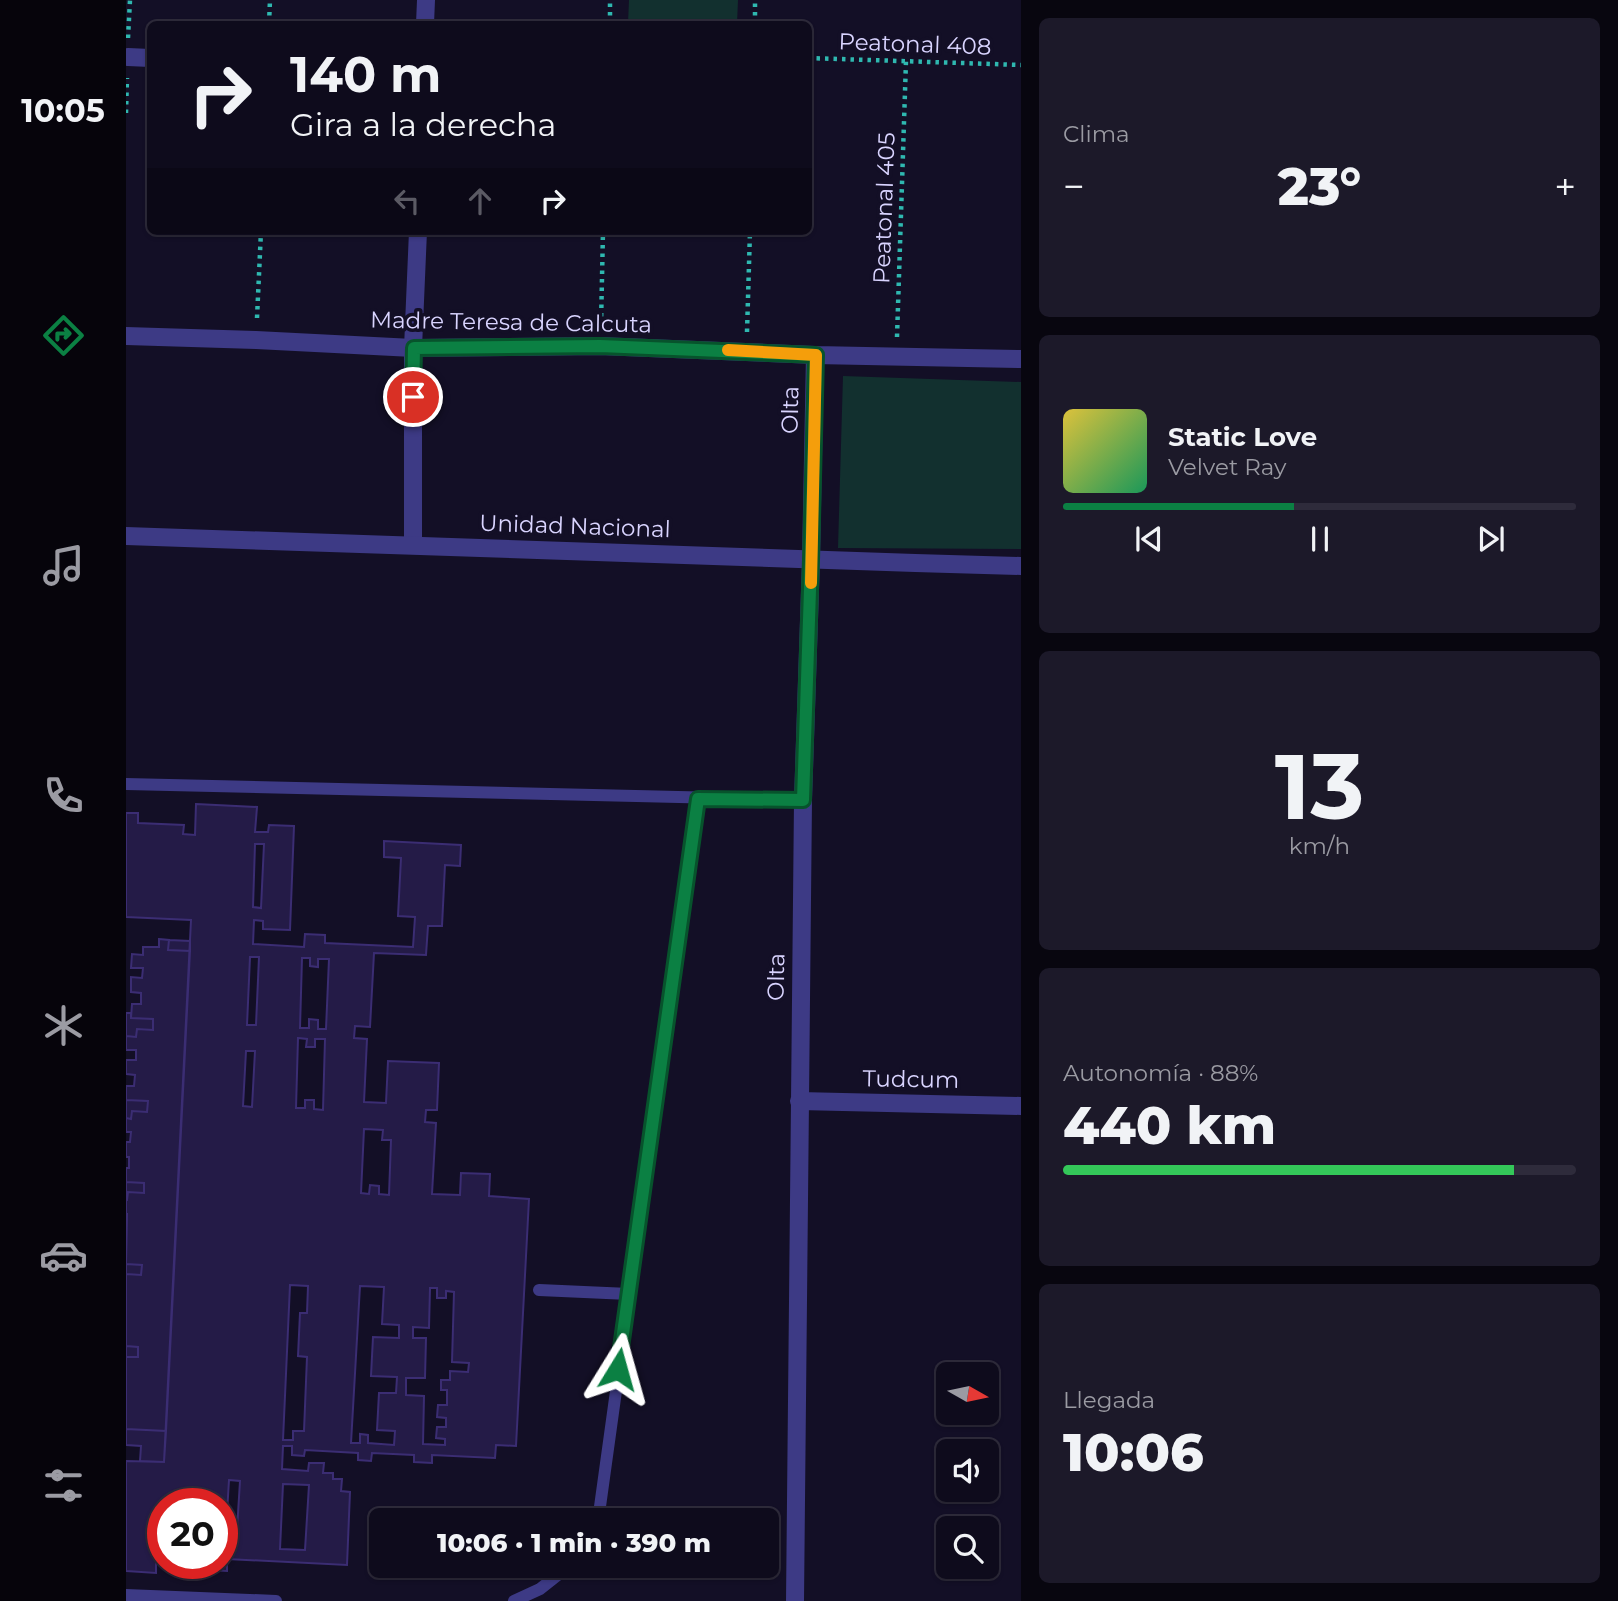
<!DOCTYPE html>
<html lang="es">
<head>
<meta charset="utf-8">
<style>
	body { margin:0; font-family:Montserrat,sans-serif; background:#1c1929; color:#f1f3f6; height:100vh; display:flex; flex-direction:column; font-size:26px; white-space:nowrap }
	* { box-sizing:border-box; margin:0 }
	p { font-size:23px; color:#9b9ba3 }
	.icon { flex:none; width:38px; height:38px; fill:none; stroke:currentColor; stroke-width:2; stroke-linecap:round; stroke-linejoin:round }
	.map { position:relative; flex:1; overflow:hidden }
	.panel { display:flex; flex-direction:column; gap:18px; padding:18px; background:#08060f; width:597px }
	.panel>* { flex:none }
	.banner { position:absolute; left:21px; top:21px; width:665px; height:214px; border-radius:10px; box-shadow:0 2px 5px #0004,0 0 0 2px #2e2b3b; background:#0e0b1c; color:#f1f3f6; overflow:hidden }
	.needle { width:46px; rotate:99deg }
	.buttons { position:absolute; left:810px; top:1362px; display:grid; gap:14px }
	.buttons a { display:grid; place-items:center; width:63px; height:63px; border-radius:10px; background:#0e0b1c; box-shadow:0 2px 5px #0004,0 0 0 2px #2e2b3b; font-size:35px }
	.speed { position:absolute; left:21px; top:1488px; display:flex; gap:14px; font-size:35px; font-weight:700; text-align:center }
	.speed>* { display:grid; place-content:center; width:91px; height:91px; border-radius:50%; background:#0e0b1c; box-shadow:0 2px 5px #0004,0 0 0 2px #2e2b3b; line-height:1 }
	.speed .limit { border:10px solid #d22; background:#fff; color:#111 }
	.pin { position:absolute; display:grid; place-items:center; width:60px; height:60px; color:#fff; margin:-30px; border:4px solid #fff; border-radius:50%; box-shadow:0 2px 7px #0007 }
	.me { position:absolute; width:77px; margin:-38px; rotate:8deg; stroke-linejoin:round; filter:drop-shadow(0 0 5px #0008) }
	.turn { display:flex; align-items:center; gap:24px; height:147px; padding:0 28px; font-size:32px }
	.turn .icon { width:91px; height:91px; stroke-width:2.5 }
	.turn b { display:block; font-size:49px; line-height:60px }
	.lanes { display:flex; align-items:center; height:66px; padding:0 28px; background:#0003; justify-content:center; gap:35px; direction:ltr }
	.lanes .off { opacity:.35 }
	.big { font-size:52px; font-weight:800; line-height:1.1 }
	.panel .widget { flex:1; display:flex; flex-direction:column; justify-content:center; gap:10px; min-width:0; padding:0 24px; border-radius:10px; background:#1c1929 }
	.panel .dial { align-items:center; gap:0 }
	.dial b { font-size:91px; line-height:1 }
	.song { display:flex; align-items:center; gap:21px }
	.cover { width:84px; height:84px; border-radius:10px; background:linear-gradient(135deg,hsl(50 70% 55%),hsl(150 70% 35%)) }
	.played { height:7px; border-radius:4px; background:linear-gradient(90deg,#0b8043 45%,#2e2b3b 45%) }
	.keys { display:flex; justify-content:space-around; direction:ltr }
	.heat { display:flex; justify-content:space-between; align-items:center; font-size:38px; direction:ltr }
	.charge { height:10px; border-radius:5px; background:linear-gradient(90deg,#34c759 88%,#2e2b3b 0) }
	.trip { position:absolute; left:243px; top:1508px; width:410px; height:70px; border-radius:10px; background:#0e0b1c; box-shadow:0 2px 5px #0004,0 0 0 2px #2e2b3b; font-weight:800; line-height:70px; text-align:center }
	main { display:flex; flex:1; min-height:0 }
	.menu { display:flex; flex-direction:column; width:126px; justify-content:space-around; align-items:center; background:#06040b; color:#9b9ba3 }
	.menu .icon { width:49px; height:49px }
	.menu .selected { color:#0b8043 }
	.menu b { font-size:32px; color:#f1f3f6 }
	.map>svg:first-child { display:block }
	.green { fill:#12302f }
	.building { fill:#241b47; stroke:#3b2d73; stroke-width:2; fill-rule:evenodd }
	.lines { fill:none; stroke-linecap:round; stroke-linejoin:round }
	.path { stroke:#2fb8b0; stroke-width:4.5; stroke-dasharray:3.5 5; stroke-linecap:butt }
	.service { stroke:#3d3a85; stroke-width:12 }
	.minor { stroke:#3d3a85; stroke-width:18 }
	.tertiary { stroke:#3d3a85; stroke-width:18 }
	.route-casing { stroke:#07532c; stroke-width:18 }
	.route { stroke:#0b8043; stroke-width:12 }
	.slow { stroke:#f59e0b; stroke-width:12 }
	.labels { text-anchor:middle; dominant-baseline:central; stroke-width:7; stroke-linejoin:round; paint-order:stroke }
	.street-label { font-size:23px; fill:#d9d4ff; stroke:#130f26 }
</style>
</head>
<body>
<main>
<nav class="menu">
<b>10:05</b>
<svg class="icon selected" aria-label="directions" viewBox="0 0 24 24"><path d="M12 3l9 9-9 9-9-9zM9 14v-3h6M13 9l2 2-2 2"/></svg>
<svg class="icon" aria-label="music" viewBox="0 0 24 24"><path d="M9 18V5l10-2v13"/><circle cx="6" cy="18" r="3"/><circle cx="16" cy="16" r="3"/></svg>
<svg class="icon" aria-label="phone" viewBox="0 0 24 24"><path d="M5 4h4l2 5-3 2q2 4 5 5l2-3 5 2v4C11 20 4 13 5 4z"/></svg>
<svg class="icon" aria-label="climate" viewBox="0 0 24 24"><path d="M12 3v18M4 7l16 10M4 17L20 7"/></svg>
<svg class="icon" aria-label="car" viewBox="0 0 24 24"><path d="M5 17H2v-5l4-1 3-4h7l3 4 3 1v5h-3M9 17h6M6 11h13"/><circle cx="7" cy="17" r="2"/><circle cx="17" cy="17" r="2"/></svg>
<svg class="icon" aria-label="filters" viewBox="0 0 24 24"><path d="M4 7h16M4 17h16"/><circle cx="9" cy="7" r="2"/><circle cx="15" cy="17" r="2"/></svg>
</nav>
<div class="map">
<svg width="896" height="1601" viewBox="0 0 896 1601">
	<rect width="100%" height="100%" fill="#130f26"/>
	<path class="green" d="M503 0H612L611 24H502Z
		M717 376 895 382V549L712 548Z"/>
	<path class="building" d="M70 804 131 807 129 832H142L143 825 168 826 164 930 137 929V921L128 920 127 944 178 947 179 934 199 935V943L287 947 289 917 272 916 275 858 258 857V841L335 845 334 866 319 865 316 926H302L300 955 248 953 244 1027 229 1026 228 1038 241 1039 238 1102 260 1103 262 1061 313 1063 311 1110H300L299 1122 310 1123 306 1194 334 1195 335 1173 364 1174 363 1196 403 1199 390 1446 370 1445 369 1458 306 1455V1463L288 1462V1455L246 1453 245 1461 232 1460V1453L179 1450 178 1456 166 1455V1446H157L156 1469 182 1471 183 1463H198L197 1473H207V1479H216L215 1491 224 1492 221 1565 101 1559V1571L43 1568V1563H96V1503H37V1558H30V1573L0 1571V1461L38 1462 65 920 0 917V813H12V823L58 825 57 834 69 835ZM129 844H138L135 908 127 907ZM124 957H133L130 1025H121ZM176 958H184V966L192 967V959H203L200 1029H192V1020L183 1019V1028H174ZM172 1038 181 1039 180 1047H189V1039H199L197 1110 188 1109V1100H179V1108H170ZM120 1051H129L126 1107 117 1106ZM238 1129 257 1130 256 1140H265L263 1195 253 1194V1186L244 1185 243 1194 235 1193ZM164 1285 182 1286 181 1313H174L172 1356 181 1357 178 1431H167V1440H157ZM234 1286 258 1287 256 1324 273 1325V1338L247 1337 245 1376 271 1377 270 1393H253L251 1430 269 1431 268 1445 242 1443V1435L234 1434V1443H225ZM304 1288H311V1298H320V1291L328 1292 326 1362 343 1363 342 1372 324 1371V1380H315V1390H321V1405H312L311 1417 320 1418V1427H311L310 1438 319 1439V1445L297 1444 298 1396 280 1395V1378H299L300 1338H287V1327L303 1328ZM103 1480 114 1481 110 1546 99 1545ZM157 1484 183 1485 179 1550 154 1549Z
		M33 939 43 940 42 950 64 951 40 1431 0 1429V1357H12V1347L0 1346V1274L15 1275 16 1265 0 1264 1 1214H0V1200H1L2 1192 18 1193V1183L0 1182V1168H3V1157H0V1142H4L5 1132H0V1118L5 1119 6 1111 21 1112 22 1101 0 1100V1086H8L9 1075 0 1074V1060H10V1050H0V1036L10 1037 11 1029 27 1030V1019L5 1018 6 1004H15V993L5 992V977L16 978 17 968H5L6 954 17 955V947H33Z
		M43 940 64 941V951L42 950Z
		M0 1013H5V1018L27 1019V1030L11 1029 10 1037 0 1036Z
		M0 1100 22 1101 21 1112 6 1111 5 1119 0 1118Z
		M0 1182 18 1183V1193L2 1192 1 1200H0Z
		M0 1264 16 1265 15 1275 0 1274Z
		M0 1346 12 1347V1357H0Z
		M0 1429 40 1431 38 1462 14 1461 15 1446 0 1445Z"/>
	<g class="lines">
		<path class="path" d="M143 24 144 0
			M484 24V0
			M629 24V0
			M2 38 4 0
			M682 58 896 65
			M0 113 1 78
			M131 318 135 231
			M475 325 477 231
			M621 332 624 231
			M771 337 780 61"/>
		<path class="service" d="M0 784 677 800
			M413 1290 503 1294
			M472 1521 572 799
			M0 1595 150 1601
			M388 1601 414 1589 443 1566"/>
		<path class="minor" d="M299 24 300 0
			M2 57 24 58
			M287 545V348L292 231
			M673 1101 896 1106
			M669 1601 677 800 685 560 689 355"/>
		<path class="tertiary" d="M0 336 130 340 287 348 474 346 689 355 896 359
			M0 536C298 545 597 558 896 566"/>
	</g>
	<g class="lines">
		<defs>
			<path id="route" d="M287 397 288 348 474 346 690 355 685 560 677 800 572 799 492 1369"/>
		</defs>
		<use href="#route" class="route-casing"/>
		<use href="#route" class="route"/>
		<path class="slow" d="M602 350 690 355 685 583"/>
	</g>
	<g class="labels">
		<g class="street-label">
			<text transform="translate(789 44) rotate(2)">Peatonal 408</text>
			<text transform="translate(758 208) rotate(-88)">Peatonal 405</text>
			<text transform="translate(385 322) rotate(1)">Madre Teresa de Calcuta</text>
			<text transform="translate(664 410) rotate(-89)">Olta</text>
			<text transform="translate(449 526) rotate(2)">Unidad Nacional</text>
			<text transform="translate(650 977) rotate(-89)">Olta</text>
			<text transform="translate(785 1079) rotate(1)">Tudcum</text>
		</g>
	</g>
</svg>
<div class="buttons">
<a><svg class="needle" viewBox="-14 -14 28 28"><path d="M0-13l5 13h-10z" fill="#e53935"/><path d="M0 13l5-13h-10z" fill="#9b9ba3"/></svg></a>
<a><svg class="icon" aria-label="sound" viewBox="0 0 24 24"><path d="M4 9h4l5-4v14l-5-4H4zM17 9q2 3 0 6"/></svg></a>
<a><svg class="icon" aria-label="search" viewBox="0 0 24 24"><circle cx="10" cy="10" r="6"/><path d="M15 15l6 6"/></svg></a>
</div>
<div class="speed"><div class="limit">20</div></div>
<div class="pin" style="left:287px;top:397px;background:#d93025"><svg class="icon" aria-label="arrive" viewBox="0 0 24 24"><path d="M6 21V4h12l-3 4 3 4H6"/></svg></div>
<svg class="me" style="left:492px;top:1369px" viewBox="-20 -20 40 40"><path d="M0-17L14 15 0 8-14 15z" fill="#0b8043" stroke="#fff" stroke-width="4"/></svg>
<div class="trip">10:06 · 1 min · 390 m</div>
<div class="banner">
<div class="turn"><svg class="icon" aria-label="right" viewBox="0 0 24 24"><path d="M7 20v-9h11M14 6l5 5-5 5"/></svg><div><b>140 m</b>Gira a la derecha</div></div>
<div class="lanes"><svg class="icon off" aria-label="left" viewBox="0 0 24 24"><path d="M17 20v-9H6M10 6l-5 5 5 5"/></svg><svg class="icon off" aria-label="ahead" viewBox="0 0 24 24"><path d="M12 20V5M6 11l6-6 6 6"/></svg><svg class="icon" aria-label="right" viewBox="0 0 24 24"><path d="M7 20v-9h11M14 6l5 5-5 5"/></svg></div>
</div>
</div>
<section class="panel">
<div class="widget"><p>Clima</p>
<div class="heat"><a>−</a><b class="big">23°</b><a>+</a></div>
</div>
<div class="widget">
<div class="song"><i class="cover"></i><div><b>Static Love</b><p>Velvet Ray</p></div></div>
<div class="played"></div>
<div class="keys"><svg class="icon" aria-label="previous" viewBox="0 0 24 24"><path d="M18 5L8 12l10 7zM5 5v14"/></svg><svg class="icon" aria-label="pause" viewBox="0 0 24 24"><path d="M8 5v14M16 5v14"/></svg><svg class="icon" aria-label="next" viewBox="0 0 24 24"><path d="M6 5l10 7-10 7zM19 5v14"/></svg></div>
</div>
<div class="widget dial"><b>13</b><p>km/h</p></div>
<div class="widget"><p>Autonomía · 88%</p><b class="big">440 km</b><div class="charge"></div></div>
<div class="widget"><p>Llegada</p><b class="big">10:06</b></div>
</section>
</main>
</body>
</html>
